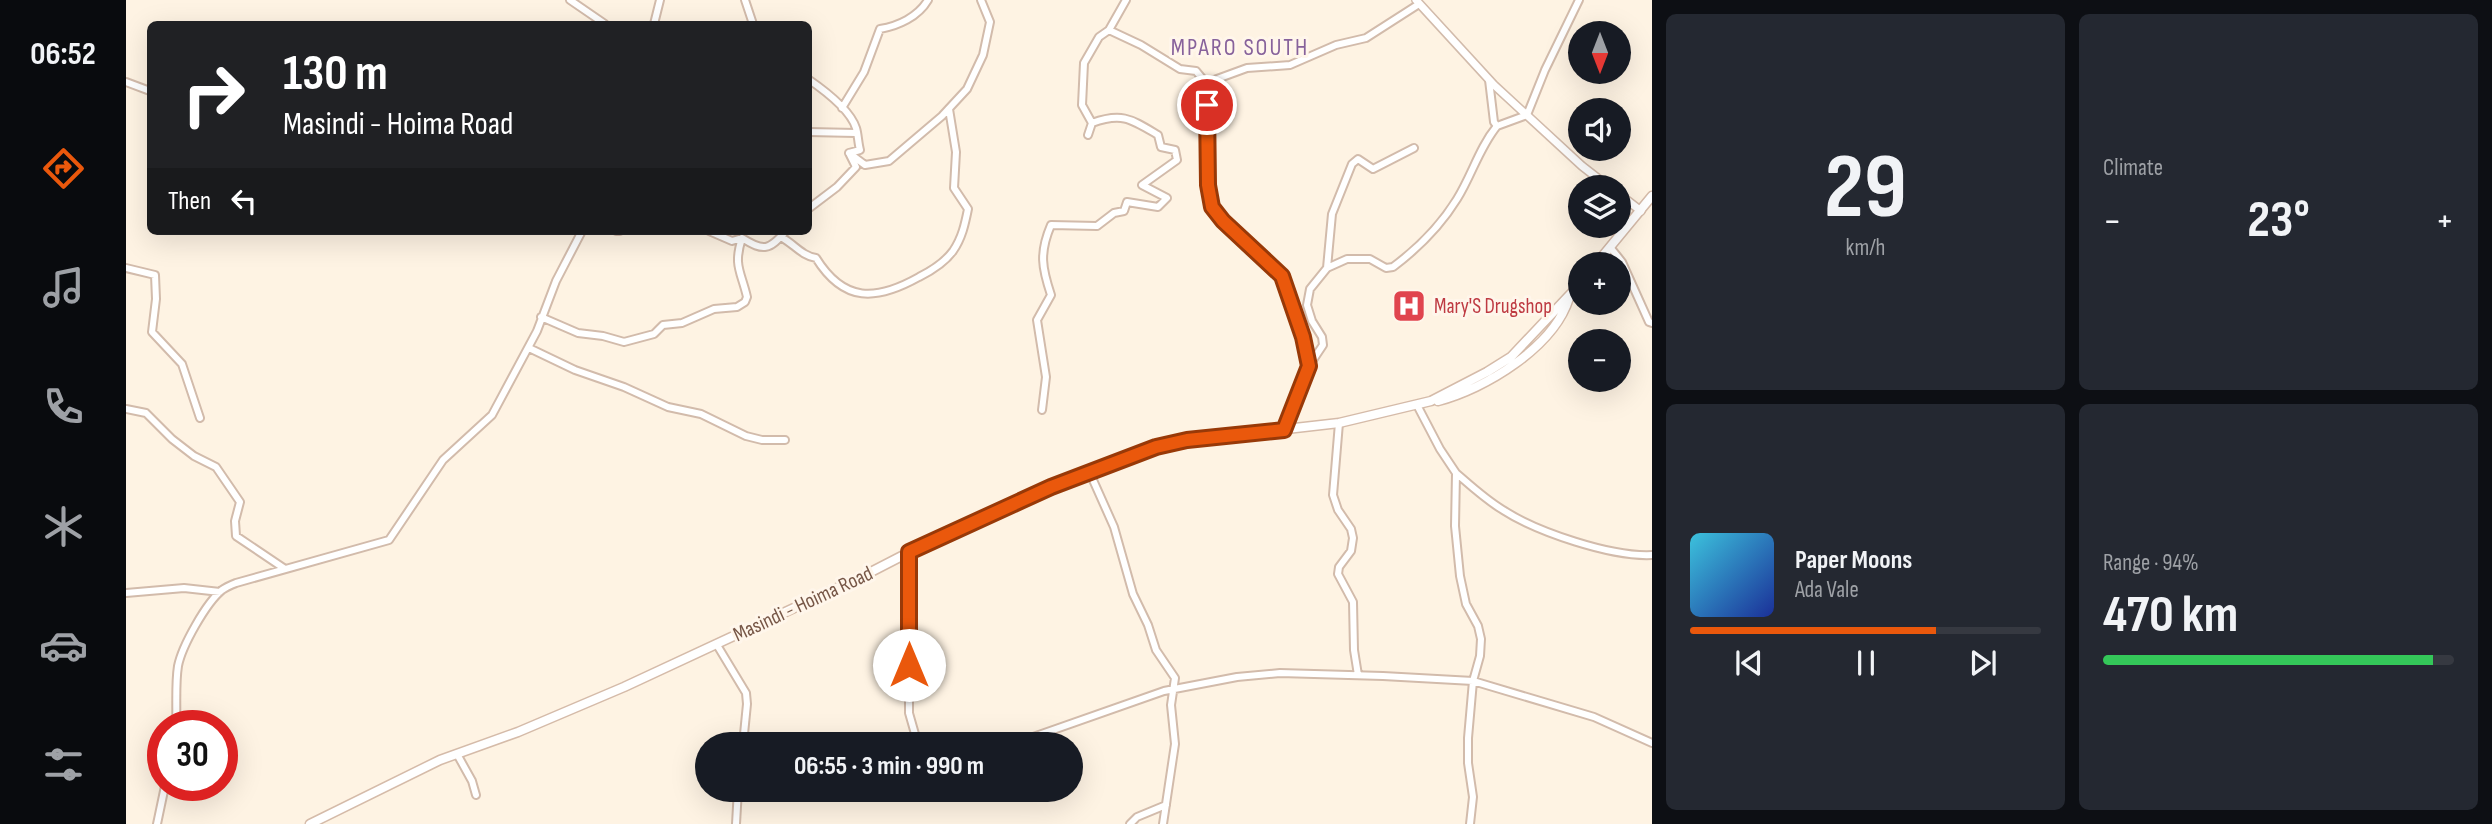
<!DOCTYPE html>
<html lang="en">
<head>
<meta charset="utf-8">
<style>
	body { margin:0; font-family:"Sofia Sans Condensed",sans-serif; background:#242831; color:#f1f3f6; height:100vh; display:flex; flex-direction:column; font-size:26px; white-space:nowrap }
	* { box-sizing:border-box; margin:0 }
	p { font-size:23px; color:#9ea1a6 }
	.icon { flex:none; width:38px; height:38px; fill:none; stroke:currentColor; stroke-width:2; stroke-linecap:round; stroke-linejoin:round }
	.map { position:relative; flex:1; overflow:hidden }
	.side { display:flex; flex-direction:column; gap:14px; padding:14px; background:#0d0f14; width:840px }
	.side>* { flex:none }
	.banner { position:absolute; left:21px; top:21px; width:665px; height:214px; border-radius:10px; box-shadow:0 7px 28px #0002; background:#202124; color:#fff; overflow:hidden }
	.needle { width:46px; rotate:180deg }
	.tools { position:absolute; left:1442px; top:21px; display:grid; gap:14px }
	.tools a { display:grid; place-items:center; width:63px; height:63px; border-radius:50%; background:#171b24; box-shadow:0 7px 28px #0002; font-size:35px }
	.speed { position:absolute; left:21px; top:710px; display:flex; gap:14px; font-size:35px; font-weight:700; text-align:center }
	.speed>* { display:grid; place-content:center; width:91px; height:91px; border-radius:50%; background:#171b24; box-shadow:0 7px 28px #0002; line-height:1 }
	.speed .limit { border:10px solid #d22; background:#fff; color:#111 }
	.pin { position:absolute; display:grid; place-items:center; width:60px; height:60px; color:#fff; margin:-30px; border:4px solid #fff; border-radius:50%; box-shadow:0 2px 7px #0007 }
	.me { position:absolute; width:77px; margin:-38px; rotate:0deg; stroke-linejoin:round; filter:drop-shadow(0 0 5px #0008) }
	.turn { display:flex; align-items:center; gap:24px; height:147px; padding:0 21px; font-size:32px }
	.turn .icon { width:91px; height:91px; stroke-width:2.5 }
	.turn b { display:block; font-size:49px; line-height:60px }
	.then { display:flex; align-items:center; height:66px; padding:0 21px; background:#0003; gap:14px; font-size:26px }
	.big { font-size:52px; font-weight:700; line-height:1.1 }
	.side .widget { flex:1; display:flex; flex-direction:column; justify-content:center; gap:10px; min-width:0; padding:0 24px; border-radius:10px; background:#242831 }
	.side .dial { align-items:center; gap:0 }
	.dial b { font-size:91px; line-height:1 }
	.song { display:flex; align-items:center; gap:21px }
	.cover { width:84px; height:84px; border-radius:10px; background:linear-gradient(135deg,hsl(190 70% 55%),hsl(230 70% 35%)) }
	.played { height:7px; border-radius:4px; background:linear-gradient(90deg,#ea580c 70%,#363941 70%) }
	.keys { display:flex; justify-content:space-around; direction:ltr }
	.heat { display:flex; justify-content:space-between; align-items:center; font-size:38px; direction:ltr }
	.charge { height:10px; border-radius:5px; background:linear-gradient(90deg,#34c759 94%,#363941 0) }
	.side .tiles { flex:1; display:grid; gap:14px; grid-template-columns:repeat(2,1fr) }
	.trip { position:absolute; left:569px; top:732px; width:388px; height:70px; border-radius:35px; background:#171b24; box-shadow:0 7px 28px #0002; font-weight:700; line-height:70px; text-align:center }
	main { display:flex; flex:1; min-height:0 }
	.tabs { display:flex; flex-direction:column; width:126px; justify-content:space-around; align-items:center; background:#090b0e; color:#9ea1a6 }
	.tabs .icon { width:49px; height:49px }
	.tabs .active { color:#ea580c }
	.tabs b { font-size:32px; color:#f1f3f6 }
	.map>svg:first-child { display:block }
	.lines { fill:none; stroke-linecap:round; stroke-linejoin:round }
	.minor-casing { stroke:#d2bbab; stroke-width:10 }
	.tertiary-casing { stroke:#d2bbab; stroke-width:10 }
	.secondary-casing { stroke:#d5bba9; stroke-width:11 }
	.minor { stroke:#fff; stroke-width:6 }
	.tertiary { stroke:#fff; stroke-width:7 }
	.secondary { stroke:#fff; stroke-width:8 }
	.route-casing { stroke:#983908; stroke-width:18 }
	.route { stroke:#ea580c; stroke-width:12 }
	.labels { text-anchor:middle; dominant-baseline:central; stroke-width:6; stroke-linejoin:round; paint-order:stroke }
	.health-label { font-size:21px; fill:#be3a42; stroke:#fff6eb; text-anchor:start }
	.street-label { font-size:21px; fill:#775747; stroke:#fff6eb }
	.quarter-label { font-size:24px; letter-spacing:2px; fill:#87629b; stroke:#fff6eb }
</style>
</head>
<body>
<main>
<nav class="tabs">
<b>06:52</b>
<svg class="icon active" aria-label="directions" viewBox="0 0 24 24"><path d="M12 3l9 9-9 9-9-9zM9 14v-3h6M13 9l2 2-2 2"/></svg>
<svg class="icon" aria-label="music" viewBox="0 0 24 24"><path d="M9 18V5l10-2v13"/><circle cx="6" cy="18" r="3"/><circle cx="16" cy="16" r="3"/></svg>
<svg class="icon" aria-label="phone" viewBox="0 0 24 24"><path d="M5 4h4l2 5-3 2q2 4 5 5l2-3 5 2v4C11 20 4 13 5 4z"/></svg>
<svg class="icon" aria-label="climate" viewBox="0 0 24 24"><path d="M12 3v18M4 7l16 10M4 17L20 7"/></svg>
<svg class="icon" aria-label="car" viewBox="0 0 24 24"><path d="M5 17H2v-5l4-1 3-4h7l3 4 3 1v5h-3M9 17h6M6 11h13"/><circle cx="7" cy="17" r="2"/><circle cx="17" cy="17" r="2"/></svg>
<svg class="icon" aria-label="filters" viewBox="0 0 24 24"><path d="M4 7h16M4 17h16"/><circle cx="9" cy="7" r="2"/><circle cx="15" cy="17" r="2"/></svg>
</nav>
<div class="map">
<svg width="1526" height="824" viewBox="0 0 1526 824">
	<rect width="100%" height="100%" fill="#fef3e3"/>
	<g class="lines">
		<defs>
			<path id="minor" d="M444 0 479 24
				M619 0 627 24
				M1000 0 983 30 1015 45 1054 69 1070 71 1080 83
				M528 24 534 0
				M682 79C698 90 724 109 730 128 732 134 732 143 734 150L723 153 730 167 711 187 682 209
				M0 82 24 91
				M716 108 738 72 754 29C772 26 792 17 802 0
				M966 123 956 105 958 63 973 37 983 30
				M1371 126 1401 115 1419 70 1453 0
				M682 132 730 133
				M723 153 739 165 763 161 816 116 841 89 857 55 864 22 855 0
				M490 231H494
				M583 231 606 241 616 238C638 252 643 250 660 231
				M655 237C668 244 676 256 690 258 718 303 750 301 793 277 805 271 819 262 827 251 836 238 839 224 842 209L828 188 830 152 823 109
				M1484 247 1496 262 1523 322 1526 323
				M0 268 29 275 30 299 26 332 56 364 74 418
				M1201 268 1206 214 1226 164 1232 159 1247 169 1288 148
				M415 317 452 333 477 336 498 342 528 334 537 325 556 323 588 309 611 307 619 302 621 297C615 271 607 266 616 238
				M403 348 449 370 498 387 542 407 575 414 620 436 636 440H659
				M1183 366 1177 337 1156 276 1097 221 1086 207 1082 185 1080 83 1121 68 1164 65 1210 45 1240 38 1293 4
				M1291 405 1314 449 1330 473 1329 526 1334 576 1340 604 1352 626 1355 639 1354 656 1347 681 1342 738V763L1347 797 1344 824
				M0 409 20 413 46 439 68 456 90 467 114 502 109 521 110 536 159 569
				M916 410 920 377 911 320 925 295C916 268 913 253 925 225L971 226 988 213 998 211 1001 202 1032 207 1041 198 1016 185 1051 160 1049 150 1035 147 1032 135C1005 119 996 112 966 123L962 135
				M1213 423 1207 495 1212 510 1225 529 1227 538 1225 551 1213 567 1212 574 1227 602 1228 650 1232 675
				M1158 430 1183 366 1197 345 1196 337 1186 321 1181 305 1184 289 1201 268 1221 259H1244L1260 268 1267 267C1291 249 1315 225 1331 199 1346 175 1353 148 1371 126L1368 122 1363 80
				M963 471 988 527 1007 594 1022 625 1030 650 1049 678 1045 705 1049 744 1037 824
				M1330 473C1345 486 1360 500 1377 510 1411 532 1485 557 1526 555
				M783 553V713L789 734 797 744
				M0 593 58 588 94 592
				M591 645 620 693 621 704 617 744
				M50 726C51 707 49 685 52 666 56 646 80 603 96 590 100 587 105 585 110 583L263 540 317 460 366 415 411 331 430 281 456 231
				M887 744 1038 691 1111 677 1154 673 1257 676 1347 681 1468 717 1526 743
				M331 754 346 781 350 795
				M31 824 39 786
				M610 824 612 789
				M1004 824 1011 817 1040 805"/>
			<path id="tertiary" d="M1290 0 1368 85 1456 166 1483 187
				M1493 194 1515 211"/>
			<path id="secondary" d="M1470 264 1526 196
				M1312 401C1359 389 1428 347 1443 298
				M184 824 314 760 392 732 498 687 739 575 803 542 963 471 1046 442 1213 423 1305 401 1361 372 1385 357 1454 284"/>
		</defs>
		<use href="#minor" class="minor-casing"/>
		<use href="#tertiary" class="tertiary-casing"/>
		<use href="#secondary" class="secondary-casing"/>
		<use href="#minor" class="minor"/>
		<use href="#tertiary" class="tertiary"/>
		<use href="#secondary" class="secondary"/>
	</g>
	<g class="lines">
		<defs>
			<path id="route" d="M783 665V552L925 487 1030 447 1061 440 1158 430 1183 366 1177 337 1156 276 1097 221 1086 207 1082 185 1081 105"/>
		</defs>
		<use href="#route" class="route-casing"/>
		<use href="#route" class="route"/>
	</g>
	<defs>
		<symbol id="hospital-square" viewBox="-11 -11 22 22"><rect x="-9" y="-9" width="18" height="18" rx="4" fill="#e0444e" stroke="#fff6eb"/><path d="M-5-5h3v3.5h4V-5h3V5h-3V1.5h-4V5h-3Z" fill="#fff"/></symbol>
	</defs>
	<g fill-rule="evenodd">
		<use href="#hospital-square" x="1264" y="287" width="38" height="38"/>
	</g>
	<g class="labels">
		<g class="health-label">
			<text x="1308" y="306">Mary'S Drugshop</text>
		</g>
		<g class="street-label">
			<text transform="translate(677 604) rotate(-25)">Masindi - Hoima Road</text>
		</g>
		<g class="quarter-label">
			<text x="1114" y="47">MPARO SOUTH</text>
		</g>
	</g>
</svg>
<div class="tools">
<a><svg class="needle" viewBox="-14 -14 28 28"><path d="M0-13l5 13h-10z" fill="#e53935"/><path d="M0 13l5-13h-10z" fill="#9ea1a6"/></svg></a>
<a><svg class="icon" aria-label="sound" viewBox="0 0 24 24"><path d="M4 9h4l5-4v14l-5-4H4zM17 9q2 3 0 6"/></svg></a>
<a><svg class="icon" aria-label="layers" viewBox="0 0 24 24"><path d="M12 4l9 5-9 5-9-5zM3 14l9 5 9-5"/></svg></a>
<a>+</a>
<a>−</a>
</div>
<div class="speed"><div class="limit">30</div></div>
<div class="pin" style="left:1081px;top:105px;background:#d93025"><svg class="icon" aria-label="arrive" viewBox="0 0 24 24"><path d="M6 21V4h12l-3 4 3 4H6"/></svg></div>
<svg class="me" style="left:783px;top:665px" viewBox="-20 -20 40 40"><circle r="19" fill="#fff"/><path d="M0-13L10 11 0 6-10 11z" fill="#ea580c"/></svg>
<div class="trip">06:55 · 3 min · 990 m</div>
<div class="banner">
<div class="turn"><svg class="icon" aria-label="right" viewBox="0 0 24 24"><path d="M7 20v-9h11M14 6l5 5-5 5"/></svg><div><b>130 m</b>Masindi - Hoima Road</div></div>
<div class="then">Then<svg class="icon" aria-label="left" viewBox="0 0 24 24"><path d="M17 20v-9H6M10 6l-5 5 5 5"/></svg></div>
</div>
</div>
<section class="side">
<div class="tiles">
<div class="widget dial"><b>29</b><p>km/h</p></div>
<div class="widget"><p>Climate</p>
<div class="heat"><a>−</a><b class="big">23°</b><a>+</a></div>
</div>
<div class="widget">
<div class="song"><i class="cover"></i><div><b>Paper Moons</b><p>Ada Vale</p></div></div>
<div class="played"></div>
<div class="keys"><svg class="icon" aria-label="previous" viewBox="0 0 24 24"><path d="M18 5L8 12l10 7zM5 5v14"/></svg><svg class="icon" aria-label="pause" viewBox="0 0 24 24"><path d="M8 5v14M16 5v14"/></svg><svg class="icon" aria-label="next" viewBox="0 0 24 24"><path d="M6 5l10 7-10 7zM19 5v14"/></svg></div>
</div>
<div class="widget"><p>Range · 94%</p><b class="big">470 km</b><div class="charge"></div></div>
</div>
</section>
</main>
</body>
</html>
